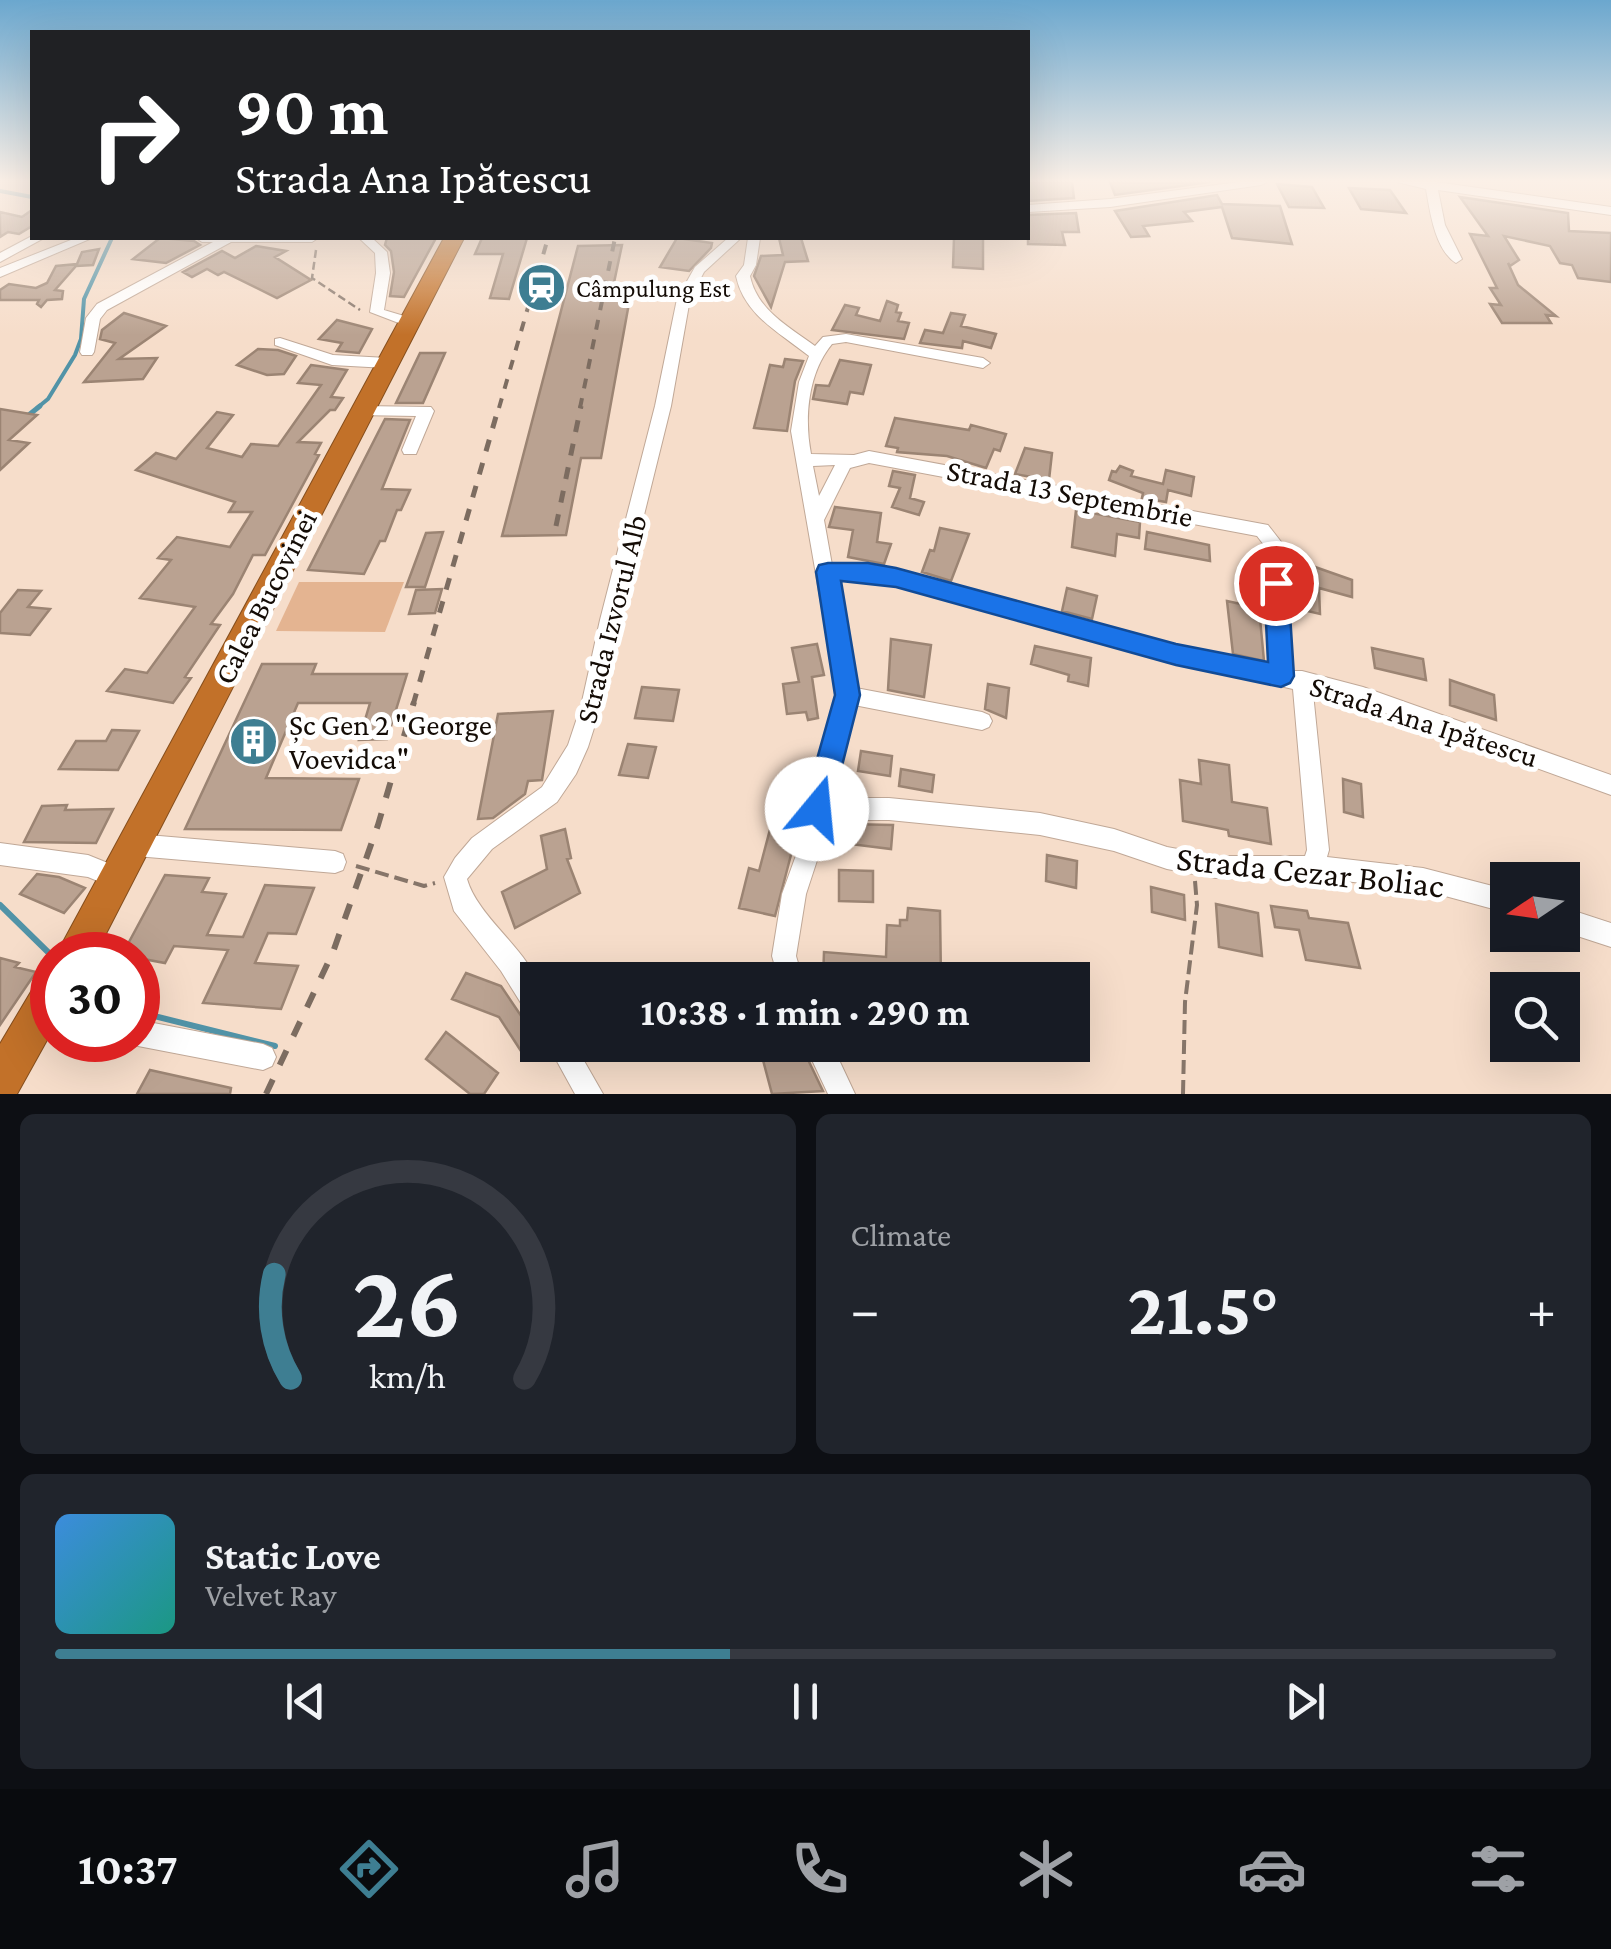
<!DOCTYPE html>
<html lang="en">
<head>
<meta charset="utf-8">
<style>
	body { margin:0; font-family:"Crimson Pro",serif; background:#20242c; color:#f1f3f6; height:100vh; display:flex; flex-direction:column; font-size:38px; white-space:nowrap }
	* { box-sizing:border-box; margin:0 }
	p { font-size:32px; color:#9ea1a6 }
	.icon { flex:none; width:55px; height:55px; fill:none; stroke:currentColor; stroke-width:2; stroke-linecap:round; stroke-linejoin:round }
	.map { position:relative; height:1094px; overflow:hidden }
	.sheet { display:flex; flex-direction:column; gap:20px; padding:20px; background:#0d0f14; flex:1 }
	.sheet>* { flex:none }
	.top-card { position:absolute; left:30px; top:30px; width:1000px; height:210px; border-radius:0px; box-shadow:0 10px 40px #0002; background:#202124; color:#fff; overflow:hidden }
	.needle { width:65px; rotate:257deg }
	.fabs { position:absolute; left:1490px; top:862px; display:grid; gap:20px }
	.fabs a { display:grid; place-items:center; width:90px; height:90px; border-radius:0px; background:#171b24; box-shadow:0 10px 40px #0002; font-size:50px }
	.speed { position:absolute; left:30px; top:932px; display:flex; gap:20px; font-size:50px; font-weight:700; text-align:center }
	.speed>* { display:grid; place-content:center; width:130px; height:130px; border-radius:50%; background:#171b24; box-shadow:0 10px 40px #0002; line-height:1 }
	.speed .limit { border:15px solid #d22; background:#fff; color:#111 }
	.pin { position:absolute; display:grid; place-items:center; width:85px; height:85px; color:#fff; margin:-42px; border:5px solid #fff; border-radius:50%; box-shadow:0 2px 10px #0007 }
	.me { position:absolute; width:110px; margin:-55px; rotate:17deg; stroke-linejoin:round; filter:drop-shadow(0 0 8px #0008) }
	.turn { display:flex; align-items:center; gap:35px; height:210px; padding:0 40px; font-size:45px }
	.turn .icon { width:130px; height:130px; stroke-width:2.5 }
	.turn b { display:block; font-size:70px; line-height:85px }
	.big { font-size:75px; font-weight:700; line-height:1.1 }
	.sheet .tile { flex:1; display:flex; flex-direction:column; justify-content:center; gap:15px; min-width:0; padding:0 35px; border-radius:15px; background:#20242c }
	.sheet .dial { align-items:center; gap:0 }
	.dial svg { height:260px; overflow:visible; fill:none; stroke:#363941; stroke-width:7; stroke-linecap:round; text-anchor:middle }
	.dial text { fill:#f1f3f6; stroke:none }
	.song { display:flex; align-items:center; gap:30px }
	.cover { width:120px; height:120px; border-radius:15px; background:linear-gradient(135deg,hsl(210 70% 55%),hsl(170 70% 35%)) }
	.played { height:10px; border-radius:5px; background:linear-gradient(90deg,#3e7e92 45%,#363941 45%) }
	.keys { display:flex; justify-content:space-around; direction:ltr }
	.heat { display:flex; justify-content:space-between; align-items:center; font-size:55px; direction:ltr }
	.sheet .tiles { flex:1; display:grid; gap:20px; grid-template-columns:1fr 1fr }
	.tile:last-child { grid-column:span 2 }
	.trip { position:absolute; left:520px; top:962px; width:570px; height:100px; border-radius:0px; background:#171b24; box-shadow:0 10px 40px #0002; font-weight:700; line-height:100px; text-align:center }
	.tab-bar { display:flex; height:160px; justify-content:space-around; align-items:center; background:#090b0e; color:#9ea1a6 }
	.tab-bar .icon { width:70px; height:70px }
	.tab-bar .selected { color:#3e7e92 }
	.tab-bar b { font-size:45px; color:#f1f3f6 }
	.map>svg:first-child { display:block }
	.green { fill:#e4b491 }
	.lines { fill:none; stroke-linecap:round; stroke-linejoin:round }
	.stream-far2 { stroke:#5193a7; stroke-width:4 }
	.stream-far1 { stroke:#5193a7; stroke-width:5 }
	.stream { stroke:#5193a7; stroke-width:6 }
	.building { fill:#baa291; stroke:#9b8473; stroke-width:2.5 }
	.minor-casing { stroke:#c0a897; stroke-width:2 }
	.highway-casing { stroke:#854e1d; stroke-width:2 }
	.path-far1 { stroke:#867569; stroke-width:2.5; stroke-dasharray:8 4; stroke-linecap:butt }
	.path { stroke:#867569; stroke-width:4; stroke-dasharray:14 6; stroke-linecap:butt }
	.minor { fill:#fff; fill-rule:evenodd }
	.highway { fill:#c27129; fill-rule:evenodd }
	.rail-far2 { stroke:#7c6c60; stroke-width:4; stroke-dasharray:10 10; stroke-linecap:butt }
	.rail-far1 { stroke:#7c6c60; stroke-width:5; stroke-dasharray:12 12; stroke-linecap:butt }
	.rail { stroke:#7c6c60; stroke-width:6; stroke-dasharray:16 16; stroke-linecap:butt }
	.route { fill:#1a73e8; stroke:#114b97; stroke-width:2.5 }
	.labels { text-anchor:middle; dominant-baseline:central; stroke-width:10; stroke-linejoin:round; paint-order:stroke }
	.far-poi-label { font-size:25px; fill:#140c06; stroke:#fff; text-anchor:start }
	.street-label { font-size:30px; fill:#140c06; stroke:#fff }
	.poi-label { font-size:30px; fill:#140c06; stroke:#fff; text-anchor:start }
	.near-street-label { font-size:35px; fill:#140c06; stroke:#fff }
</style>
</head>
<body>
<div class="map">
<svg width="1611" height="1094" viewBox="0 0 1611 1094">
	<rect width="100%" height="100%" fill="#f6ddca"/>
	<path class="green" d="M299 582H404L385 632 276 631Z"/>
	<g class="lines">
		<path class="stream-far2" d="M0 191 32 197
			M37 408 48 399 75 355 81 339 84 299 112 238"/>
		<path class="stream-far1" d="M25 418 40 406"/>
		<path class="stream" d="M0 905 52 956
			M138 1012 275 1046"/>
	</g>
	<path class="building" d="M1029 182H1072L1074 198 1028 201Z
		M1110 182 1146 183 1210 182 1115 195Z
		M1277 184 1312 187 1324 208 1289 207Z
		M1349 188 1390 190 1406 213 1361 209Z
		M1217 195 1222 204 1280 206 1292 244 1232 238 1222 207 1184 212 1192 221 1143 226 1149 236 1131 237 1115 211Z
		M1460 197 1568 213 1569 231 1611 233V282L1578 278 1572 265 1560 263 1550 246 1504 236 1519 260 1510 266 1508 263 1518 285 1556 316 1546 315 1551 323H1502L1490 304 1501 305 1490 288H1497L1470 234 1488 236Z
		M32 210V226L19 234 8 232 0 237V212L22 217Z
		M1076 213 1079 232H1062L1065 245 1028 244V215Z
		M160 238 194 241 200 245 166 263 133 259Z
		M387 238H436L404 297 390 296 394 272 391 251 385 245Z
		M482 238H527L509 299 490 298 503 254H475Z
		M677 238 712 243 711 248 689 271 660 267Z
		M779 238H801L808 261 785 262 771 307 754 276 761 256 783 255Z
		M954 238H983V269L953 267Z
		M622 245 612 292H631L601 458H581L566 535 502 536 578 246Z
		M256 246 286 251 275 257 311 280 277 298 224 272 218 275 207 269 192 277 183 272 222 251 235 258Z
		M99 249 93 265 76 266 55 290 63 291 62 299 47 300 41 307 37 304 39 300H0V290L9 284 36 288 47 283 56 266 77 264 82 252Z
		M887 301 898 305 896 312 901 313 898 321 909 323 904 339 832 330 845 305 859 308 856 315 880 321Z
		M124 313 166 326 119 359 157 358 143 379 84 382 115 343 100 339 102 330Z
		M951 313 965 315 961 326 996 334 991 348 963 341 962 348 920 343 925 330 943 333Z
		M337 320 372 329 359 353 337 351 342 343 319 339Z
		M258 349 278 350 296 356 284 374 267 375 237 365Z
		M420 353H445L423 403H396Z
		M785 359 803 361 795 381 787 431 754 428 770 365 783 367Z
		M840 360 871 365 863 394 850 392 847 404 813 399 816 385 829 386Z
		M311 365 347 370 331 397 343 398 335 410H330L298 442 321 443 315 454 319 455 265 555H253L233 594 211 624 220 625 185 677 191 678 173 703 107 691 125 669 147 673 195 607 140 598 171 560 158 558 177 537 230 547 252 512H229L235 502 136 470 156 453 176 459 217 412 233 415 207 448 242 457 251 444 278 446 321 385 298 383Z
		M0 409 37 415 9 440 29 443 0 470Z
		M895 418 969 430 971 425 1006 434 1000 451 994 449 986 468 947 456 897 452 898 448 886 446Z
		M385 419 410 420 382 489 410 490 401 510H397L385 541H380L364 574 308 570Z
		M1025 448 1052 453 1049 480 1015 474Z
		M1120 466 1133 471 1131 476 1163 484 1166 470 1194 477 1191 496 1168 490 1166 502 1142 498 1143 493 1109 480 1112 471 1116 472Z
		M893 471 915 475 910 498 924 502 919 515 892 507 900 488 889 486Z
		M835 507 881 513 877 542 891 544 884 564 848 557 853 530 829 527Z
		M1076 510 1140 522 1139 538 1117 534 1115 556 1072 547Z
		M940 528 969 534 951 581 922 572 930 550 934 551Z
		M443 532 425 587H406L426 533Z
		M1147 532 1209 545 1210 561 1145 549Z
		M1298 561 1352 580V597L1319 588 1320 614 1299 609Z
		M1067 588 1097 596 1092 619 1062 611Z
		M442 589 435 613 409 614 416 590Z
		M18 590 41 591 28 607 50 609 30 635 0 633V613Z
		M1227 601 1259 608 1264 661 1233 654Z
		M891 639 931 645 924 697 888 690Z
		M817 644 824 675 812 677 818 718 808 720 806 712 787 714 783 684 799 682 792 648Z
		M1035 646 1091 658 1088 686 1068 681 1069 675 1031 664Z
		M1372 648 1423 659 1426 680 1375 668Z
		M262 664H316L312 674H407L387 739 359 740 370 703H298L266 778 359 779 341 830 185 829Z
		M1450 680 1494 695 1496 720 1450 705Z
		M988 684 1009 688 1006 718 985 709Z
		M642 687 679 690 673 721 635 718Z
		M553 711 542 780 528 781 525 794 493 818 478 819 498 714Z
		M112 730 139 731 118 770 59 769 76 741H106Z
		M628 744 656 747 648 778 619 775Z
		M861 751 892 756 890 776 858 771Z
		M1199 760 1229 765 1232 802 1267 808 1271 844 1229 836 1228 830 1183 821 1180 780 1201 784Z
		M901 769 934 775 932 792 899 786Z
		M1343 779 1361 784 1363 817 1344 812Z
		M67 805 65 810 113 809 96 843 24 842 42 806Z
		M772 822 798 828 775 916 739 908 749 868 759 871Z
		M844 824 893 825 891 849 842 843Z
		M565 829 571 858 567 859 580 893 515 928 502 892 547 869 541 836Z
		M1047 855 1077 861 1076 888 1046 881Z
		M839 870 873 871V902L839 901Z
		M37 874 59 877 85 888 64 913 20 894Z
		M165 875 209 878 202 892 226 894 207 935 243 937 265 885 314 888 296 934 268 933 255 963 298 966 281 1009 203 1003 228 950 174 946 165 963 122 955Z
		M1151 887 1184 895 1185 920 1152 912Z
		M1216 904 1258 913 1262 956 1219 947Z
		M1271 906 1307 911 1309 918 1348 923 1360 968 1306 960 1299 930 1275 927Z
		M908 908 940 911 941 980H823L824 952 886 957 887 925 900 926V920H907Z
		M0 958 19 963 15 967 36 972 0 1025Z
		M677 966 676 980H638L639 967Z
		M466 973 501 986 536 1038 521 1051 499 1017 452 999Z
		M446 1032 498 1073 484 1094H470L426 1059Z
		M759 1045H801L823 1091 772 1094Z
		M150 1070 231 1088 230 1094H137Z"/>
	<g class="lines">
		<defs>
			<path id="minor" d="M1239 182H1267L1261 185 1110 207 1028 212V205L1110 199Z
				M1397 182H1436L1611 207V215L1438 190 1445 225 1462 259 1456 263C1435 250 1430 212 1426 189Z
				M32 236 44 238 0 262V253Z
				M76 238H92L0 277V268Z
				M196 238H318L312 242H231L107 310 100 319 94 352 92 355H82L80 352 86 318 97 304 213 242H202Z
				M359 238H372L387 252 390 273 384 310 414 319V325H404L370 312 376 273 375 253Z
				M728 238H741L704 272 690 299 671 406 618 620 601 706 588 747 576 774 557 802 492 849 467 879C478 918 532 953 538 987 539 997 538 1009 538 1019L529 1016 501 971 454 911 444 877 455 858 472 838 542 787 568 745 581 706 600 620 655 406 677 299 695 267Z
				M748 238H760L756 265 750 276C757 310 789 327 815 346L823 337 846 334 983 358 990 363 983 368 846 342 832 344C808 373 804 418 811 454L854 455 869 451 1268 525 1282 543 1290 671H1302L1363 687 1611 775V795L1363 705 1313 693 1329 850 1327 857 1423 868 1508 890V913L1423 890 1327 879 1216 878 1167 869 1114 851 1040 835 889 820H827L825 836 806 894 796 956 803 980H779L772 956 782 894 803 836 806 809 837 695 791 431 799 382 809 356C780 333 744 315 736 276L744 265ZM869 463 1257 536 1264 545 1271 667 1176 646 897 570 868 565H832L824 520 850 468ZM835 465 819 496 813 466ZM835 579H868L897 584 1176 662 1293 689 1307 850 1305 856H1216L1167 847 1114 829 1040 813 889 798H831L854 705 982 730 989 727 992 721 989 715 982 712 856 688Z
				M280 338 333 355 387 358 394 363 387 368 332 365 275 345V339Z
				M361 406 431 407 434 411 416 454H404L402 450 416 416 356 415 353 411 356 407Z
				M136 834 335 851 343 854 346 862 343 870 335 873 136 856 128 853 125 845 128 837Z
				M0 843 88 855 125 870 128 878 125 886 117 889 88 877 0 865Z
				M1562 907 1611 923V947L1562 931Z
				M138 1020 263 1044 272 1048 276 1057 272 1066 263 1070 138 1046 128 1040H138Z
				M548 1045H575L603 1094H575Z
				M805 1045H832L855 1094H828Z"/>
			<path id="highway" d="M444 238H464L95 955H56Z
				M52 975V1031L17 1094H0V1044L38 980Z"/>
		</defs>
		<use href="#minor" class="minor-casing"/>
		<use href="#highway" class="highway-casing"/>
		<path class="path-far1" d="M316 250 312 278 360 310"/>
		<path class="path" d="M356 866 424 886 435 883
			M1183 1094 1185 1002 1197 905 1195 881"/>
		<use href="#minor" class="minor"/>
		<use href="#highway" class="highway"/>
		<path class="rail-far2" d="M499 408 548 238
			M580 408 615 238"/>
		<path class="rail-far1" d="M556 526 581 406
			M413 705 499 406"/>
		<path class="rail" d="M266 1094 333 952 378 825 414 702"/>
	</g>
	<linearGradient id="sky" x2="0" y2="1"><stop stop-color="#6ba7ce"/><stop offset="0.54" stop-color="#fbf0e7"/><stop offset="1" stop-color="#fbf0e7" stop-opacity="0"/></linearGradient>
	<rect width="1611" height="335" fill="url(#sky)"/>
	<path class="route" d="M828 563H868L896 568 1176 644 1268 662 1264 583 1268 576H1284L1288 583 1294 676 1290 683 1281 687 1176 665 896 587 841 581 860 695 831 809 827 818 817 822 807 818 803 809 835 695 816 572 819 565Z"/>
	<defs>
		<symbol id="station-disc" viewBox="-11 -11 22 22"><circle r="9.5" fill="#3e7e92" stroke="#fff"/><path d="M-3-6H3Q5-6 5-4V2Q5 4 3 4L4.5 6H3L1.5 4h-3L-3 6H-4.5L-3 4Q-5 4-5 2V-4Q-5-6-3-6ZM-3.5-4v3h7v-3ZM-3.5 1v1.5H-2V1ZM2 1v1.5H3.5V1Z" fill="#fff"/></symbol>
		<symbol id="building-disc" viewBox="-11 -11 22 22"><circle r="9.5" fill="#3e7e92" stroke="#fff"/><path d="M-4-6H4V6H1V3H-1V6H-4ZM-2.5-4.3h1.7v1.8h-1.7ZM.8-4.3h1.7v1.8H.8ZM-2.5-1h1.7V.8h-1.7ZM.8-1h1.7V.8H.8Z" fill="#fff"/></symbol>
	</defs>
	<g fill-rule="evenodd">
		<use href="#station-disc" x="514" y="260" width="55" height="55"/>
		<use href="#building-disc" x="226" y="714" width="55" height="55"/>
	</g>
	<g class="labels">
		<g class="far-poi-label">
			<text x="576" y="288">Câmpulung Est</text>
		</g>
		<g class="street-label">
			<text transform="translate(1070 493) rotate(11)">Strada 13 Septembrie</text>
			<text transform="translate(265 597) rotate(-63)">Calea Bucovinei</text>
			<text transform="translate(611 619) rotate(-76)">Strada Izvorul Alb</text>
			<text transform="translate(1424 721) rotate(18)">Strada Ana Ipătescu</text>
		</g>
		<g class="poi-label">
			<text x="289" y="724">Șc Gen 2 "George<tspan x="289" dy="34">Voevidca"</tspan></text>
		</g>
		<g class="near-street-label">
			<text transform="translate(1310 872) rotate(6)">Strada Cezar Boliac</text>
		</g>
	</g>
</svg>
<div class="fabs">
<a><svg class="needle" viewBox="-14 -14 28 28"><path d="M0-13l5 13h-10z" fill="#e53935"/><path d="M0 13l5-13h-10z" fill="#9ea1a6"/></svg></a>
<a><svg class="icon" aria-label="search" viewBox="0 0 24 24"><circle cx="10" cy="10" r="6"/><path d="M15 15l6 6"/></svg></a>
</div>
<div class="speed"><div class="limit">30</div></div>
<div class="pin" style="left:1276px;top:583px;background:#d93025"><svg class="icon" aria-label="arrive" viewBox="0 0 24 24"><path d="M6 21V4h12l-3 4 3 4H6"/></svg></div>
<svg class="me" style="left:817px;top:809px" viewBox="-20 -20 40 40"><circle r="19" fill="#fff"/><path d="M0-13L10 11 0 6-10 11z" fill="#1a73e8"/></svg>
<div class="trip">10:38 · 1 min · 290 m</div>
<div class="top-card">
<div class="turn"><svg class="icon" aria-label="right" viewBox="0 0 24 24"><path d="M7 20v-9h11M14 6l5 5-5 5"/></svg><div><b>90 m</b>Strada Ana Ipătescu</div></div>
</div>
</div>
<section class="sheet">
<div class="tiles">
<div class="tile dial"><svg viewBox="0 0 100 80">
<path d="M14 69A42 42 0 1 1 86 69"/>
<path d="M14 69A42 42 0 0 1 9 37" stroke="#3e7e92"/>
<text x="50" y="56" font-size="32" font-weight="700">26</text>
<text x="50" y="72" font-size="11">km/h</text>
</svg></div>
<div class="tile"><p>Climate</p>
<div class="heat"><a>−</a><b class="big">21.5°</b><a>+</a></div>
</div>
<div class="tile">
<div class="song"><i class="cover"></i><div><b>Static Love</b><p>Velvet Ray</p></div></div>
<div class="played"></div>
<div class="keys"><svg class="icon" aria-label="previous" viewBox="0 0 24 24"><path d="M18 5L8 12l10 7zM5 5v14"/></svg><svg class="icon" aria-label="pause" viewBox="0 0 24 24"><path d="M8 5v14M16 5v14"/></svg><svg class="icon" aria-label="next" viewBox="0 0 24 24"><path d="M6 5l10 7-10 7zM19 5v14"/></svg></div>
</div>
</div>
</section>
<nav class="tab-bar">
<b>10:37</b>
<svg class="icon selected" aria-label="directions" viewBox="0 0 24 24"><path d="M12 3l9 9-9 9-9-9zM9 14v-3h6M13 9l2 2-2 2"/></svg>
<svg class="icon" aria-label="music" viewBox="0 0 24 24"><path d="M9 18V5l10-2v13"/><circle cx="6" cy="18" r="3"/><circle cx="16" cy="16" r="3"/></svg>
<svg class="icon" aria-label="phone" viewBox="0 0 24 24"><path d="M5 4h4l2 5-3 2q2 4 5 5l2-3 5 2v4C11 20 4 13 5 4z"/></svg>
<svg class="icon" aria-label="climate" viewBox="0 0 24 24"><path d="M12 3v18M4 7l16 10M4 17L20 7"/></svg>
<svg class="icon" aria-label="car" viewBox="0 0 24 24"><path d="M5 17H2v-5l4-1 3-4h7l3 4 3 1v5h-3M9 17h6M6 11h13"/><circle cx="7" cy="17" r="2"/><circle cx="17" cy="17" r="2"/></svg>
<svg class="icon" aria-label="filters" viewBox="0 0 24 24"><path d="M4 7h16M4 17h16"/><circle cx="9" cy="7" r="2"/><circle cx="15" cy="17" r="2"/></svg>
</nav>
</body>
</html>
